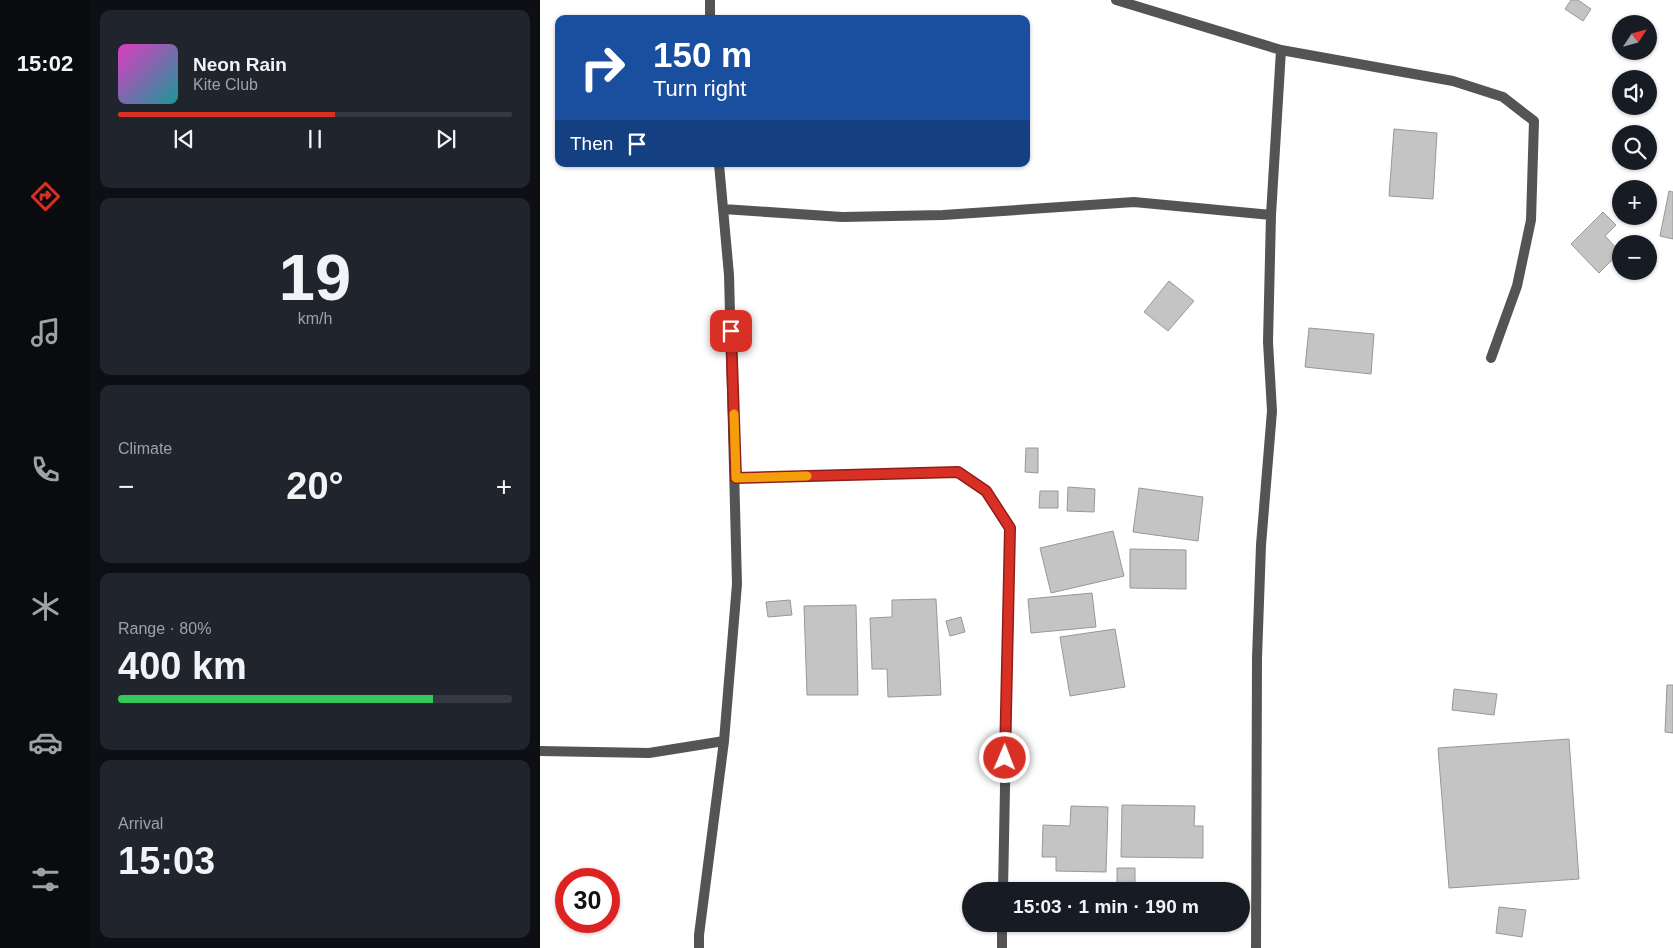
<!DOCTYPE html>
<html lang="en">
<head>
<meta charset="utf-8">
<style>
	body { margin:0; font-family:Helvetica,sans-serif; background:#20242c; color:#f1f3f6; height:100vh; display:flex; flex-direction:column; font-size:19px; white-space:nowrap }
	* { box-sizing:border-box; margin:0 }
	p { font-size:16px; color:#9ea1a6 }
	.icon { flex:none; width:28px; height:28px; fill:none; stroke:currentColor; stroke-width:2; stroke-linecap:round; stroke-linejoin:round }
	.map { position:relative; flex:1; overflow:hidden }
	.drawer { display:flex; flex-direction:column; gap:10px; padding:10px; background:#0d0f14; width:450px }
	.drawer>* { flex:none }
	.guide { position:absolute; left:15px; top:15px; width:475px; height:152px; border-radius:10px; box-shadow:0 1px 4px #0004; background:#1a4fa0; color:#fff; overflow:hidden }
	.needle { width:32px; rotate:54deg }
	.buttons { position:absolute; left:1072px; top:15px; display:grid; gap:10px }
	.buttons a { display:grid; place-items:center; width:45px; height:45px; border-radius:50%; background:#171b24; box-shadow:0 1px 4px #0004; font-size:25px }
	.speed { position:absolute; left:15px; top:868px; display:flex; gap:10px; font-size:25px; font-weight:700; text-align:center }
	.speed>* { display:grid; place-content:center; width:65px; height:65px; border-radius:50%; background:#171b24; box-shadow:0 1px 4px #0004; line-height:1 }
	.speed .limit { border:8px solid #d22; background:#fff; color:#111 }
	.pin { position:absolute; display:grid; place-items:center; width:42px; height:42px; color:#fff; margin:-21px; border-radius:10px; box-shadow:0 2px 8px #0006 }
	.me { position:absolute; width:55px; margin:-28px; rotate:1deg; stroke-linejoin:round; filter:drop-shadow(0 0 4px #0008) }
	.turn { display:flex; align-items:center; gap:18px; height:105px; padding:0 15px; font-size:22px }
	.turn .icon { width:65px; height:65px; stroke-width:2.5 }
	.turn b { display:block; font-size:35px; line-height:42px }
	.then { display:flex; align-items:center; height:48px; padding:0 15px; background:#0003; gap:10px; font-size:19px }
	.big { font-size:38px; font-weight:700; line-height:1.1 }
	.drawer .widget { flex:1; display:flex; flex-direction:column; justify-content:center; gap:8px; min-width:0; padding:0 18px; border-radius:10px; background:#20242c }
	.drawer .dial { align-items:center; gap:0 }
	.dial b { font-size:65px; line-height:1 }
	.song { display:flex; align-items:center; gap:15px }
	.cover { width:60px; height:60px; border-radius:8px; background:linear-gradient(135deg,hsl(310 70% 55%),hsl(180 70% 35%)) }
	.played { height:5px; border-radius:2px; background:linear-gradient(90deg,#d93025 55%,#363941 55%) }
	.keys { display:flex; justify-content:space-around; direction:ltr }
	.heat { display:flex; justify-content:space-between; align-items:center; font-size:28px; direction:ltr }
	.charge { height:8px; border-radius:4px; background:linear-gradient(90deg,#34c759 80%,#363941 0) }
	.trip { position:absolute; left:422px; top:882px; width:288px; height:50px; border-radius:25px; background:#171b24; box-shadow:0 1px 4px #0004; font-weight:700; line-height:50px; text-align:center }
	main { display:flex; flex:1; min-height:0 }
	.tab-bar { display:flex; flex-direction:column; width:90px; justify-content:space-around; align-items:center; background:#090b0e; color:#9ea1a6 }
	.tab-bar .icon { width:35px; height:35px }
	.tab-bar .on { color:#d93025 }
	.tab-bar b { font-size:22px; color:#f1f3f6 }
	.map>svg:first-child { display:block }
	.building { fill:#c4c4c4; stroke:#989898 }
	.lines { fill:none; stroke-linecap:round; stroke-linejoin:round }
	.minor { stroke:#545454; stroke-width:10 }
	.route-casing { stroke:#8d1f18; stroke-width:12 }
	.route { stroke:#d93025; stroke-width:9 }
	.slow { stroke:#f59e0b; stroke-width:9 }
</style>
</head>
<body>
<main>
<nav class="tab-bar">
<b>15:02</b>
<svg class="icon on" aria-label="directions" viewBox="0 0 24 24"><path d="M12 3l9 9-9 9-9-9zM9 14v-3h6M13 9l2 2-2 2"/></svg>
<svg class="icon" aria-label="music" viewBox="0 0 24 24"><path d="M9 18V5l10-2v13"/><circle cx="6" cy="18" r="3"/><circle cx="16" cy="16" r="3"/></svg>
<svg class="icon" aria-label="phone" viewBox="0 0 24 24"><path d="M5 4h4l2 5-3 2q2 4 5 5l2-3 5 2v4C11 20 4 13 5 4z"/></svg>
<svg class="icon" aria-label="climate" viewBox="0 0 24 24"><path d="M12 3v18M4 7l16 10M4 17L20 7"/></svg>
<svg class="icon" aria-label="car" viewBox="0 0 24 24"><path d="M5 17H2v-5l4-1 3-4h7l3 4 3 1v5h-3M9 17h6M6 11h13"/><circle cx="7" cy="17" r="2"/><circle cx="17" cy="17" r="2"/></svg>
<svg class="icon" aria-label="filters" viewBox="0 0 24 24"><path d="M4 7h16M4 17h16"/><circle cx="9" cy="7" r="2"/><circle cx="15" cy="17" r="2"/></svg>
</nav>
<section class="drawer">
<div class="widget">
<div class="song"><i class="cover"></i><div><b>Neon Rain</b><p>Kite Club</p></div></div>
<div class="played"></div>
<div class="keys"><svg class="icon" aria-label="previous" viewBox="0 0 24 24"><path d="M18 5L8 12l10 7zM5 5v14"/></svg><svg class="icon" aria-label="pause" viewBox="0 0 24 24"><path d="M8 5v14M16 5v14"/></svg><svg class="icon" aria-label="next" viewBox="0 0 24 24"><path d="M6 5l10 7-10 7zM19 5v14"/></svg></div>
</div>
<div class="widget dial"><b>19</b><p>km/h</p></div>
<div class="widget"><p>Climate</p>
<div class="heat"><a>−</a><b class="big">20°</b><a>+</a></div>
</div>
<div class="widget"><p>Range · 80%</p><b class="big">400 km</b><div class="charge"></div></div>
<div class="widget"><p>Arrival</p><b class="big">15:03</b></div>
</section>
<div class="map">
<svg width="1133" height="948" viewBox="0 0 1133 948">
	<rect width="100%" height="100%" fill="#fff"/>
	<path class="building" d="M1031 0H1038L1051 9 1043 21 1025 9Z
		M854 129 897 133 893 199 849 196Z
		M1129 191 1133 192V239L1120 236Z
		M1063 212 1076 225 1065 236 1080 252 1059 273 1031 244Z
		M629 281 654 301 628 331 604 312Z
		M769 328 834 334 831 374 765 367Z
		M486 448H498V473L485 472Z
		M528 487 555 489 554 512 527 511Z
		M599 488 663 497 658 541 593 532Z
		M500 491H518V508H499Z
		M573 531 584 576 511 593 500 548Z
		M590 549 646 550V589L590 588Z
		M552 593 556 627 491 633 488 599Z
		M396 599 401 695 348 697 347 669H332L330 618 352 617V600Z
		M250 600 252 615 228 617 226 602Z
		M316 605 318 695H267L264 606Z
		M421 617 425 632 410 636 406 621Z
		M575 629 585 687 530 696 520 637Z
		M1127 685H1133V733L1125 732Z
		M914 689 957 694 954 715 912 710Z
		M1029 739 1039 879 909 888 898 748Z
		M582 805 655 806 654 826H663V858L581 857Z
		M531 806 568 807 566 872 516 871V857H502L503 825 530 826Z
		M577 868H595V891H577Z
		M959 907 986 910 982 937 956 933Z"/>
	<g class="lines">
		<path class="minor" d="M170 0V19
			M576 0 741 50 913 81 963 97 994 121 991 220 977 286 951 358
			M183 209 302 217 403 215 594 202 731 215 728 342 732 411 721 545 717 658 716 948
			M731 215 741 50
			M196 478 418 472 446 491 470 529 463 891
			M0 751 109 753 184 741
			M159 948V935L184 741 197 584 189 275 179 164
			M462 948V924"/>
	</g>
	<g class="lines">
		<defs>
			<path id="route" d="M191 331 196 478 418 472 446 491 470 528 465 758"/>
		</defs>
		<use href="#route" class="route-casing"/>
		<use href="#route" class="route"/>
		<path class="slow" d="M194 414 196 478 267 476"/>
	</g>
</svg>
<div class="buttons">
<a><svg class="needle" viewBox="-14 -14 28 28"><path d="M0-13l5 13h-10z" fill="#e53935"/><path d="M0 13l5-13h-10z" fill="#9ea1a6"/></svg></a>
<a><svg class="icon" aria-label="sound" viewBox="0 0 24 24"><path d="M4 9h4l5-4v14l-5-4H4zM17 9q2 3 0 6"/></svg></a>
<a><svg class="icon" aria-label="search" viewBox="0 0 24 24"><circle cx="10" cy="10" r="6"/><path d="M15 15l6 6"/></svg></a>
<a>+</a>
<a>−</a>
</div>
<div class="speed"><div class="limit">30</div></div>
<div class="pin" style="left:191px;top:331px;background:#d93025"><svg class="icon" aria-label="arrive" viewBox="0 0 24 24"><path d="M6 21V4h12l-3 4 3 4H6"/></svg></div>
<svg class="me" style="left:465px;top:758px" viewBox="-20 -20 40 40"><circle r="17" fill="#d93025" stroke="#fff" stroke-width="3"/><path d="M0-11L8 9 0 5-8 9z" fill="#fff"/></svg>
<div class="trip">15:03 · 1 min · 190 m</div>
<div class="guide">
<div class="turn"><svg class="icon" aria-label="right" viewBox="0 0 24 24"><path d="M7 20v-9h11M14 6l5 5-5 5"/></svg><div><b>150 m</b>Turn right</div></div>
<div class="then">Then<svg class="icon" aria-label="arrive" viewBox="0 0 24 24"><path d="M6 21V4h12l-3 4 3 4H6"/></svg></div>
</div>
</div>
</main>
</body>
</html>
